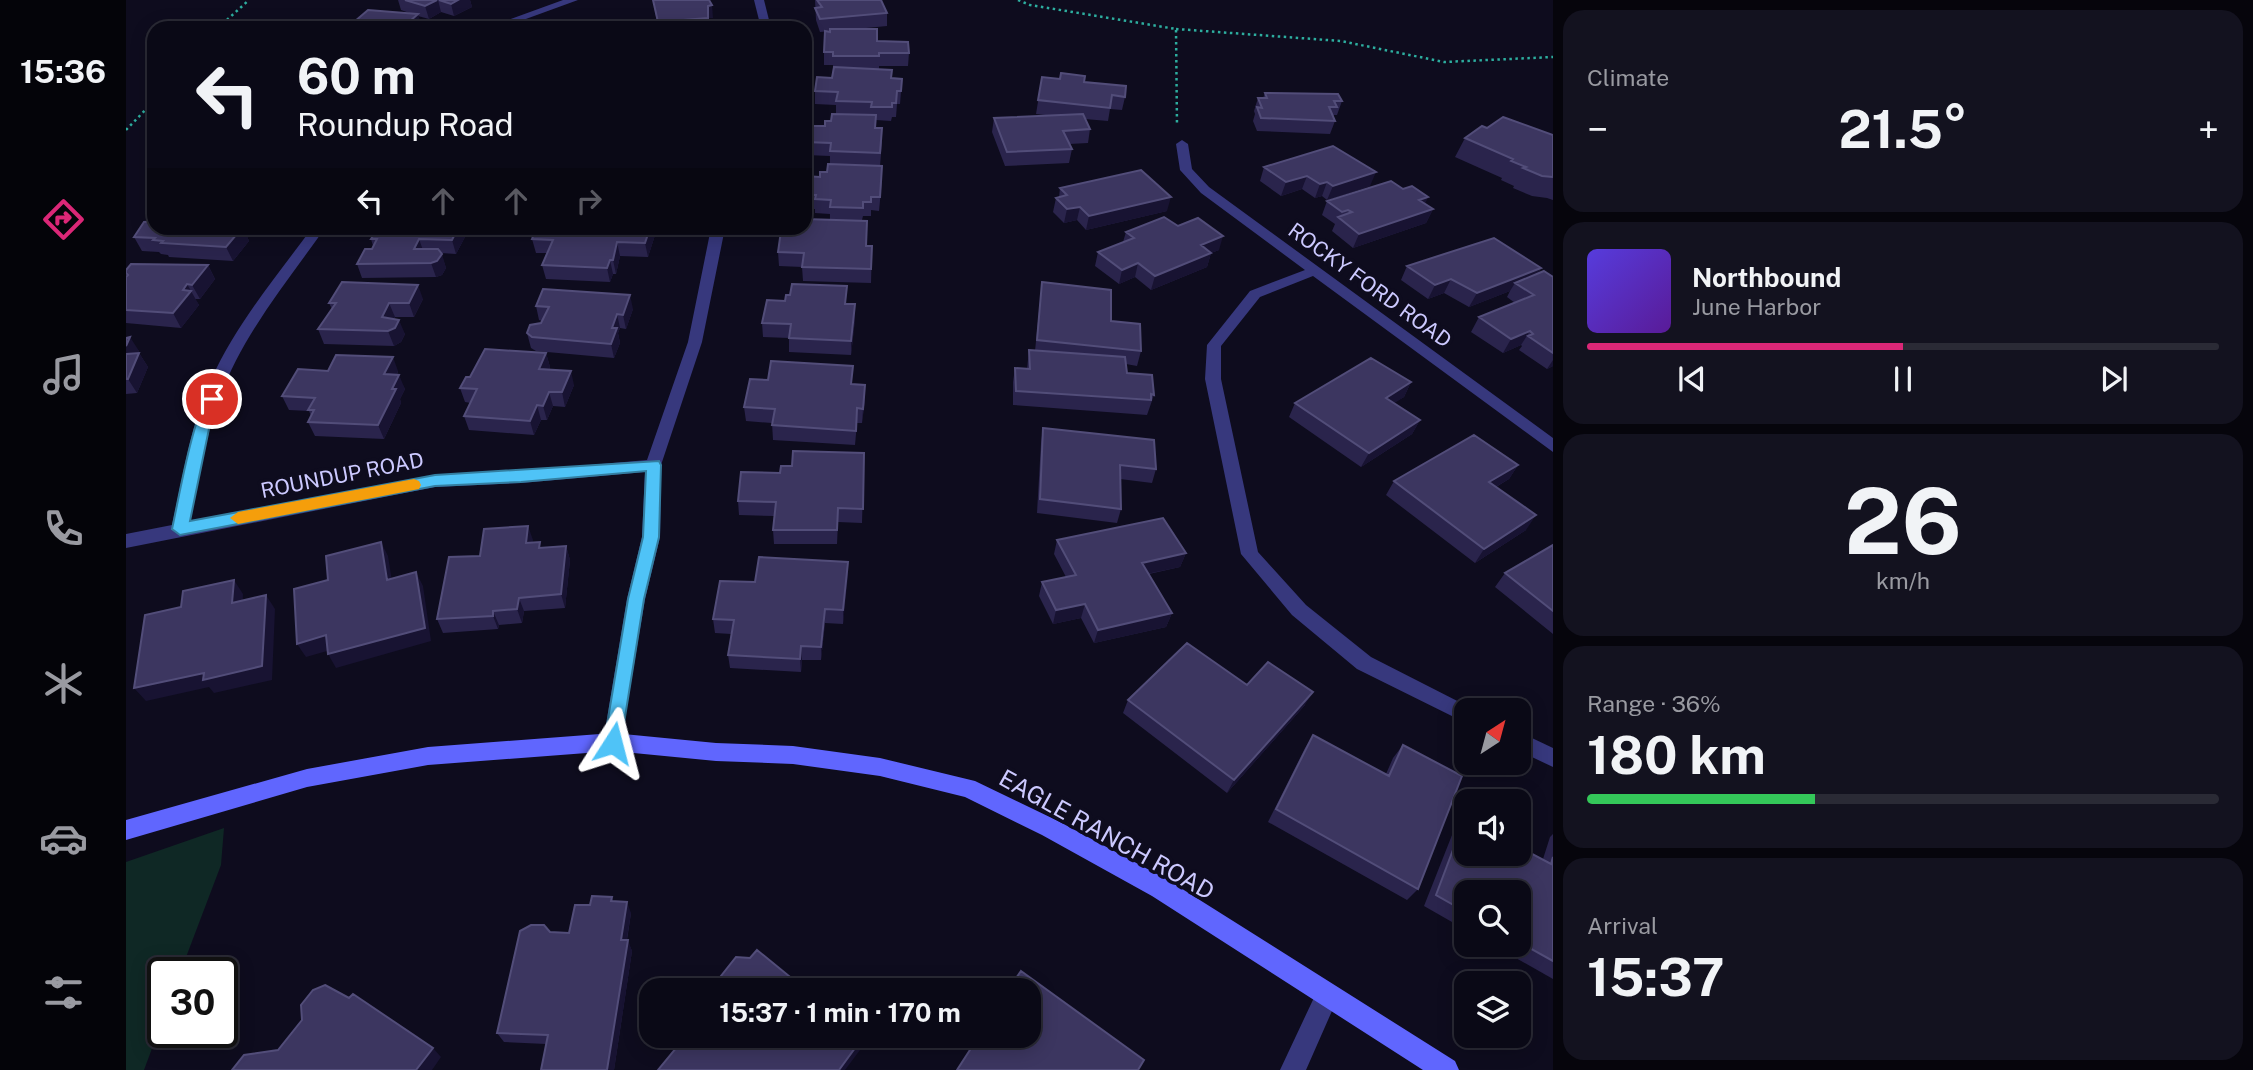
<!DOCTYPE html>
<html lang="en">
<head>
<meta charset="utf-8">
<style>
	body { margin:0; font-family:"Public Sans",sans-serif; background:#13121f; color:#f1f3f6; height:100vh; display:flex; flex-direction:column; font-size:26px; white-space:nowrap }
	* { box-sizing:border-box; margin:0 }
	p { font-size:23px; color:#999aa1 }
	.icon { flex:none; width:38px; height:38px; fill:none; stroke:currentColor; stroke-width:2; stroke-linecap:round; stroke-linejoin:round }
	.map { position:relative; flex:1; overflow:hidden }
	.sheet { display:flex; flex-direction:column; gap:10px; padding:10px; background:#06050c; width:700px }
	.sheet>* { flex:none }
	.banner { position:absolute; left:21px; top:21px; width:665px; height:214px; border-radius:21px; box-shadow:0 4px 18px #0003,0 0 0 2px #2a2a35; background:#0a0916; color:#f1f3f6; overflow:hidden }
	.needle { width:46px; rotate:36deg }
	.fabs { position:absolute; left:1328px; top:698px; display:grid; gap:14px }
	.fabs a { display:grid; place-items:center; width:77px; height:77px; border-radius:14px; background:#0a0916; box-shadow:0 4px 18px #0003,0 0 0 2px #2a2a35; font-size:35px }
	.speed { position:absolute; left:21px; top:957px; display:flex; gap:14px; font-size:35px; font-weight:700; text-align:center }
	.speed>* { display:grid; place-content:center; width:91px; height:91px; border-radius:50%; background:#0a0916; box-shadow:0 4px 18px #0003,0 0 0 2px #2a2a35; line-height:1 }
	.speed .limit { border:4px solid #111; border-radius:10px; background:#fff; color:#111 }
	.pin { position:absolute; display:grid; place-items:center; width:60px; height:60px; color:#fff; margin:-30px; border:4px solid #fff; border-radius:50%; box-shadow:0 2px 7px #0007 }
	.me { position:absolute; width:77px; margin:-38px; rotate:9deg; stroke-linejoin:round; filter:drop-shadow(0 0 5px #0008) }
	.turn { display:flex; align-items:center; gap:24px; height:147px; padding:0 35px; font-size:32px }
	.turn .icon { width:91px; height:91px; stroke-width:2.5 }
	.turn b { display:block; font-size:49px; line-height:60px }
	.lanes { display:flex; align-items:center; height:66px; padding:0 35px; background:#0003; justify-content:center; gap:35px; direction:ltr }
	.lanes .off { opacity:.35 }
	.big { font-size:52px; font-weight:700; line-height:1.1 }
	.sheet .widget { flex:1; display:flex; flex-direction:column; justify-content:center; gap:10px; min-width:0; padding:0 24px; border-radius:21px; background:#13121f }
	.sheet .dial { align-items:center; gap:0 }
	.dial b { font-size:91px; line-height:1 }
	.song { display:flex; align-items:center; gap:21px }
	.cover { width:84px; height:84px; border-radius:10px; background:linear-gradient(135deg,hsl(250 70% 55%),hsl(270 70% 35%)) }
	.played { height:7px; border-radius:4px; background:linear-gradient(90deg,#db2777 50%,#2a2a35 50%) }
	.keys { display:flex; justify-content:space-around; direction:ltr }
	.heat { display:flex; justify-content:space-between; align-items:center; font-size:38px; direction:ltr }
	.charge { height:10px; border-radius:5px; background:linear-gradient(90deg,#34c759 36%,#2a2a35 0) }
	.trip { position:absolute; left:513px; top:978px; width:402px; height:70px; border-radius:21px; background:#0a0916; box-shadow:0 4px 18px #0003,0 0 0 2px #2a2a35; font-weight:700; line-height:70px; text-align:center }
	main { display:flex; flex:1; min-height:0 }
	.menu { display:flex; flex-direction:column; width:126px; justify-content:space-around; align-items:center; background:#040409; color:#999aa1 }
	.menu .icon { width:49px; height:49px }
	.menu .current { color:#db2777 }
	.menu b { font-size:32px; color:#f1f3f6 }
	.map>svg:first-child { display:block }
	.green { fill:#0f2825 }
	.lines { fill:none; stroke-linecap:round; stroke-linejoin:round }
	.path { stroke:#2dae9f; stroke-width:2.5; stroke-dasharray:2.5 3.5; stroke-linecap:butt }
	.street { fill:#37387d; fill-rule:evenodd }
	.secondary { fill:#6066fe; fill-rule:evenodd }
	.wall { fill:#2a244c }
	.shaded-wall { fill:#181332 }
	.building { fill:#3c3660; stroke:#524d79; stroke-width:2 }
	.route { fill:#4fc3f7; stroke:#337fa1; stroke-width:2 }
	.slow { fill:#f59e0b }
	.labels { text-anchor:middle; dominant-baseline:central; stroke-width:7; stroke-linejoin:round; paint-order:stroke }
	.street-label { font-size:21px; fill:#ccc9ff; stroke:#0e0c1e }
	.near-street-label { font-size:24px; fill:#ccc9ff; stroke:#0e0c1e }
</style>
</head>
<body>
<main>
<nav class="menu">
<b>15:36</b>
<svg class="icon current" aria-label="directions" viewBox="0 0 24 24"><path d="M12 3l9 9-9 9-9-9zM9 14v-3h6M13 9l2 2-2 2"/></svg>
<svg class="icon" aria-label="music" viewBox="0 0 24 24"><path d="M9 18V5l10-2v13"/><circle cx="6" cy="18" r="3"/><circle cx="16" cy="16" r="3"/></svg>
<svg class="icon" aria-label="phone" viewBox="0 0 24 24"><path d="M5 4h4l2 5-3 2q2 4 5 5l2-3 5 2v4C11 20 4 13 5 4z"/></svg>
<svg class="icon" aria-label="climate" viewBox="0 0 24 24"><path d="M12 3v18M4 7l16 10M4 17L20 7"/></svg>
<svg class="icon" aria-label="car" viewBox="0 0 24 24"><path d="M5 17H2v-5l4-1 3-4h7l3 4 3 1v5h-3M9 17h6M6 11h13"/><circle cx="7" cy="17" r="2"/><circle cx="17" cy="17" r="2"/></svg>
<svg class="icon" aria-label="filters" viewBox="0 0 24 24"><path d="M4 7h16M4 17h16"/><circle cx="9" cy="7" r="2"/><circle cx="15" cy="17" r="2"/></svg>
</nav>
<div class="map">
<svg width="1427" height="1070" viewBox="0 0 1427 1070">
	<rect width="100%" height="100%" fill="#0e0c1e"/>
	<path class="green" d="M98 828 95 865 54 973H37V1019L18 1070H0V862Z"/>
	<g class="lines">
		<path class="path" d="M892 0 904 5 1050 29 1051 126
			M92 28 123 0
			M1050 29 1215 41 1318 62 1427 57
			M0 130 28 101"/>
		<path class="street" d="M437 0H452L375 28H360Z
			M628 0H638L645 28H635Z
			M1056 140 1062 144 1066 169 1083 187 1427 438V452L1187 276 1134 297 1095 346V379L1132 552 1180 605 1245 657 1347 709 1340 710V723L1231 669 1166 615 1115 554 1079 379 1081 345 1124 291 1179 270 1075 193 1054 170 1050 144Z
			M186 228H199C161 282 117 334 94 397 79 437 73 480 64 522L309 475 395 471 521 460 562 342 585 228H599L576 342 535 465 534 537 519 599 494 748 487 751 480 748 477 742 501 599 516 537 519 472 395 483 309 487 0 548V534L46 525C57 477 64 426 85 380 110 324 150 277 186 228Z
			M1393 732 1427 748V767L1393 751Z
			M1201 983 1209 987 1213 995 1180 1070H1154L1193 987Z"/>
		<path class="secondary" d="M487 733 590 743 667 746 754 758 849 781 932 821 1042 880 1329 1061 1333 1070H1297L1026 896 916 835 839 797 754 776 667 764 590 761 487 751 302 765 181 787 0 840V820L181 769 302 747Z"/>
	</g>
	<path class="wall" d="M272 0H344L346 7 328 16 315 12 303 19 292 16 296 27 294 28H210L228 22 286 14 275 10Z
		M527 0 587 18H583V28H532Z
		M689 0H755L761 13V26L730 29 751 41 783 53 782 66H753V69L766 70V78L776 79 774 104H771L770 117H766L765 121 750 120V128L756 142 754 166H756V180L753 211 745 210V216H737L736 220 740 246H746L745 283 677 281 676 267 653 266 652 252 671 232 704 220V214L689 213V209H679V176L694 177 701 172 704 164V156L680 155V142L705 121 710 114V105L689 104V91L706 78 707 69V65H698V52L704 31 694 32 690 20Z
		M916 77 958 82 999 97 996 110 984 109 982 121 959 119 964 129 962 143 943 144 946 149 943 163 879 166 866 132 868 118 928 116 910 114Z
		M1139 93 1216 101 1211 115H1208L1207 116 1209 121 1204 134 1131 131 1127 121 1129 114 1128 111 1132 98H1137Z
		M1427 135V200L1421 198 1406 196 1387 188 1388 186 1375 180 1376 178 1329 157 1339 138Z
		M1138 167 1244 186 1201 200 1196 196 1189 198 1176 189 1155 196 1134 181Z
		M934 188 1041 211 960 230 951 220 938 223 927 212 930 198 933 197Z
		M1201 201 1299 204 1307 209 1300 223 1227 248 1206 231 1209 224 1196 215Z
		M1052 226 1093 250 1085 253 1081 267 1025 290 1009 277 993 284 969 266 972 252 997 242 1000 232Z
		M407 228H529L530 232 522 257 494 256 490 274H487L484 282 420 279 416 265 421 253H410L406 239 408 233Z
		M119 232 123 241 107 261 43 257 42 255 35 254 33 252 16 251 8 237Z
		M339 237 330 254 315 253 320 268 316 275 310 277 236 278 231 264 246 249 247 246 245 239Z
		M82 265 89 279 74 299H69L73 305 55 328 0 323V277L1 276 0 270Z
		M1281 266 1415 268 1412 274 1427 277V366L1421 369 1393 350 1396 346 1395 345 1377 353 1345 332 1353 317 1389 303 1381 297 1384 291 1343 307 1318 293 1302 299 1275 280Z
		M916 282 985 321 1015 351 1011 366 1000 364 1001 373 1028 395 1021 415 887 405V382L889 368 901 369 903 350 909 351Z
		M297 299 288 317H269L268 319 279 334 275 342 268 346 198 344 192 329 206 309 203 303Z
		M659 301 720 304 729 319 725 355 663 352V338L637 337 636 323Z
		M410 306 507 309 500 329 494 328 492 333 494 343 488 358 410 351 405 348 401 333 415 323 416 321 413 320Z
		M0 338 13 351 12 353H13L22 367 11 393 0 394Z
		M420 353 424 367 423 370 448 385 439 407 427 406 421 420H415L408 435 343 430 338 416 345 403 339 402 334 388 344 377Z
		M202 371H272L271 375 279 389 274 399 275 403 258 439 189 436 182 422 185 416 183 411 163 410 156 396Z
		M642 380 726 384 739 399 736 423H731L729 445 647 440 646 423 620 421 618 407Z
		M1285 382 1278 397 1267 403 1294 420 1286 434 1235 467 1163 417 1169 403Z
		M917 428 1030 469 1026 483 994 479 995 509 991 523 911 513 915 443Z
		M738 453 736 523 712 522 711 544H648L647 530 648 516 613 515 612 501 666 466Z
		M1392 465 1383 479 1370 487 1400 530 1349 563 1260 495 1268 481Z
		M402 526 406 542 416 548 440 546 444 560 439 608 398 611 396 623 373 625 372 629 317 633 311 619 354 556Z
		M931 540 1060 553 1054 567 1023 574 1046 613 1040 627 968 643 955 618 927 624 913 596 916 582 940 577 928 554Z
		M1427 545V634L1369 587 1379 573Z
		M722 562 717 624 699 623 695 660H676L675 672 604 668 602 655 605 634 589 633 587 619 629 582Z
		M1121 685 1179 705 1101 793 997 713 1002 700Z
		M1187 735 1260 774 1267 758 1277 745 1292 889 1281 900 1142 822 1179 748Z
		M1339 818 1417 859 1424 837 1427 834V979L1367 945H1393V892H1340V930L1298 906 1328 830Z
		M486 897 487 901 505 913 501 940 506 951 488 1070H415L420 1044 378 1042 371 1033 424 932 443 933 464 905Z
		M595 976 680 990 599 988 598 986Z"/>
	<path class="shaded-wall" d="M312 0 315 12 303 19 299 6Z
		M327 0H344L346 7 328 16 325 4Z
		M586 5 587 18H583V28H533L532 22Z
		M292 14 296 27 294 28H285L283 22Z
		M1250 172 1244 186 1201 200 1207 186Z
		M1181 176 1176 189 1155 196 1160 182Z
		M1201 182 1196 196 1189 198 1194 184Z
		M1045 197 1041 211 960 230 963 216Z
		M1302 197 1296 211 1293 200Z
		M954 207 951 220 938 223 941 209Z
		M1307 209 1300 223 1227 248 1233 234Z
		M107 228H123L119 232 123 241 107 261 100 247Z
		M332 228H336L339 237 330 254 326 240Z
		M524 228H529L530 232 522 257 519 243Z
		M1097 236 1093 250 1085 253 1081 267 1025 290 1029 276 1075 245Z
		M293 239 298 253 288 249Z
		M491 242 494 256 490 274 487 260Z
		M316 254 320 268 316 275 310 277 305 263Z
		M484 260 487 274 484 282 481 268Z
		M1012 263 1009 277 993 284 996 270Z
		M82 265 89 279 74 299 66 285Z
		M1415 268 1407 282 1389 283 1384 291 1343 307 1351 293Z
		M1325 279 1318 293 1302 299 1309 285Z
		M61 284 73 305 55 328 47 313 57 290Z
		M292 285 297 299 288 317 283 303Z
		M504 295 507 309 500 329 497 315Z
		M263 303 269 317 261 331 256 317Z
		M729 304V319L725 355V341Z
		M491 314 494 328 492 333 494 343 488 358 485 344 486 328Z
		M273 320 279 334 275 342 268 346 262 331Z
		M1404 331 1395 345 1377 353 1385 339Z
		M4 337 13 351 5 369 0 360V346Z
		M13 353 22 367 11 393 2 379Z
		M420 353 424 367 417 383 413 369Z
		M267 357 272 371 264 389 258 374Z
		M1427 360V366L1421 369Z
		M445 371 448 385 439 407 436 392Z
		M273 375 279 389 274 399 275 403 258 439 252 425 266 389Z
		M1285 382 1278 397 1253 413 1260 398Z
		M739 385V399L736 423 737 409Z
		M423 392 427 406 421 420 417 406Z
		M411 405 415 420 408 435 404 421Z
		M1294 420 1286 434 1235 467 1243 453Z
		M1392 465 1383 479 1354 496 1363 482Z
		M1410 515 1400 530 1349 563 1358 549Z
		M402 526 407 540 405 557 400 543Z
		M255 542 262 556 268 594 261 580Z
		M440 546 444 560 439 608 435 594Z
		M1060 553 1054 567 1011 576 1016 563Z
		M722 562V576L717 624V610Z
		M290 572 297 586 305 641 210 668 202 654Z
		M108 580 117 594 116 616 106 603Z
		M140 595 149 609 146 680 88 693 83 687 20 701 8 688Z
		M393 598 398 611 396 623 391 609Z
		M959 604 955 618 927 624 930 610Z
		M699 609V623L695 660V647Z
		M367 611 373 625 372 629 367 616Z
		M1046 613 1040 627 968 643 972 630Z
		M200 635 208 649 180 657 171 644Z
		M675 646 676 660 675 672 674 659Z
		M1187 692 1179 705 1101 793 1108 780Z
		M501 902 505 913 499 950 495 940Z
		M502 940 506 951 488 1070H481Z
		M737 1037V1046L719 1070H713Z
		M307 1048 315 1057 306 1070H290Z"/>
	<path class="building" d="M279 0H311L299 6Z
		M313 0H332L325 4Z
		M527 0H583L586 5 582 6V18L532 22Z
		M691 0H755L761 13 694 19 689 8 696 7Z
		M242 10 292 14 283 22 276 21 272 25 279 26 277 28H210L216 23 228 22Z
		M420 24 433 28H413Z
		M704 29H751V41L782 42 783 53H753V56H707V52H698L699 31 704 32Z
		M708 67 766 70 765 78 776 79 775 91H771L770 103H766V107H745L746 102 710 101 712 92 689 91 691 77 706 78Z
		M935 73 959 76 958 82 1000 86 999 97 986 95 984 108 912 100 916 77 934 79Z
		M1139 93 1212 94 1216 101H1208L1211 107H1203L1209 121 1135 118 1131 107 1136 108 1132 98H1141Z
		M706 114 750 115 749 128H756L754 153 704 151 705 143 680 142 683 126H699V121H705Z
		M957 114 964 129 937 131 946 149 881 152 868 118Z
		M1377 117 1427 135V177L1416 176 1397 168 1400 167 1385 161 1387 159 1339 138 1356 126 1361 128Z
		M1207 146 1250 172 1207 186 1201 182 1194 184 1181 176 1160 182 1138 167Z
		M702 164 756 166 754 197H745V202H737V208L704 207 705 200 689 199 690 195H679V176L694 177V172H701Z
		M1015 170 1045 197 963 216 954 207 941 209 930 198 941 195 934 188Z
		M1265 181 1277 189 1286 186 1302 197 1293 200 1307 209 1233 234 1212 217 1226 212 1222 210 1216 212 1201 201Z
		M1038 217 1052 226 1072 218 1097 236 1075 245 1085 253 1029 276 1012 263 996 270 972 252 1008 238 1000 232Z
		M679 219 741 221 740 246H746L745 269 676 267 678 253 652 252 655 231 671 232 672 228H679Z
		M28 221V228H116L100 247 35 243 37 241 27 240 29 238 8 237 18 222Z
		M252 228H332L326 240 293 239 288 249H312L316 254 311 261 305 263 231 264 239 249H246L251 239H245Z
		M408 228H524L519 243 491 242 487 260H484L481 268 416 265 427 240 406 239 410 229Z
		M1368 238 1415 268 1351 293 1325 279 1309 285 1281 266Z
		M5 264 82 265 66 285 61 284 57 290 65 291 47 313 0 310V277L2 275 0 273V270Z
		M1418 271 1427 277V353L1402 336 1407 334 1404 331 1385 339 1353 317 1408 295 1389 283Z
		M216 282 292 285 283 303H263L256 317 273 320 269 328 262 331 192 329 210 303H203Z
		M916 282 985 290V321L1014 324 1015 351 911 340Z
		M666 284 721 286 719 304H729L725 341 663 338 665 324 636 323 641 300 659 301 660 295H664Z
		M417 289 504 295 497 315 491 314 486 328H491L485 344 406 337 401 333 404 325 415 323 423 307 410 306Z
		M4 337 0 346V338Z
		M359 349 420 353 413 369 445 371 436 392H423L417 406 411 405 404 421 338 416 351 389 334 388 340 377H344Z
		M903 350 999 357 1001 373 1026 375 1028 395 1025 394V400L890 391 889 368 904 369Z
		M13 353 2 379H0V354Z
		M210 355 267 357 258 374 273 375 266 389H270L252 425 182 422 188 410H182L189 398 156 396 172 369 202 371Z
		M1245 358 1285 382 1260 398 1294 420 1243 453 1169 403Z
		M645 361 727 366 725 384 739 385 737 409 731 408 730 431 646 425 649 409 618 407 624 379 642 380Z
		M917 428 1028 440 1030 469 994 465 995 509 914 499Z
		M1348 435 1392 465 1363 482 1410 515 1358 549 1268 481Z
		M667 451 738 453 737 509 712 508 711 530H647L650 502 612 501 615 472 654 473 655 466H666Z
		M1037 518 1060 553 1016 563 1046 613 972 630 959 604 930 610 916 582 950 575 931 540Z
		M402 526 400 543 414 542 413 548 440 546 435 594 393 598 391 609 367 611V616L311 619 323 557 354 556 358 529Z
		M255 542 261 580 290 572 299 628 202 654 200 635 171 644 168 589 202 580 200 556Z
		M1427 545V611L1379 573Z
		M633 557 722 562 717 610 699 609 695 647 675 646 674 659 602 655 608 620 587 619 594 581 629 582Z
		M108 580 106 603 140 595 136 666 77 680 78 673 8 688 19 615 55 607 57 591Z
		M1061 643 1121 685 1142 662 1187 692 1108 780 1002 700Z
		M1187 735 1263 776 1277 745 1336 776 1292 889 1150 809Z
		M1339 818H1340V854H1393V847L1425 864 1427 857V961L1393 942V892H1340V912L1310 895Z
		M466 896 486 897 485 901 501 902 495 940H502L481 1070H415L422 1035 371 1033 394 931 405 925H418L424 932 443 933 449 905H464Z
		M631 950 680 990H597L602 984 595 976 610 957 624 958Z
		M895 971 1018 1060 1012 1070H831L853 1036H903V990H882Z
		M199 985 223 998 227 994 307 1048 290 1070H106L118 1055 152 1050 176 1020 175 1005 187 990Z
		M560 1036H736L737 1037 713 1070H532Z"/>
	<path class="route" d="M86 394 93 399 85 419 64 521 309 475 533 461 535 465 533 537 518 599 494 748 487 751 480 748 478 743 502 599 517 537 520 471 395 482 309 486 54 535 46 529C51 508 69 400 86 394Z"/>
	<path class="slow" d="M288 479 293 481 295 485 293 489 112 524 104 518 112 512Z"/>
	<g class="labels">
		<g class="street-label">
			<text transform="translate(1244 285) rotate(36)">ROCKY FORD ROAD</text>
			<text transform="translate(216 475) rotate(-11)">ROUNDUP ROAD</text>
		</g>
		<g class="near-street-label">
			<text transform="translate(981 834) rotate(29)">EAGLE RANCH ROAD</text>
		</g>
	</g>
</svg>
<div class="fabs">
<a><svg class="needle" viewBox="-14 -14 28 28"><path d="M0-13l5 13h-10z" fill="#e53935"/><path d="M0 13l5-13h-10z" fill="#999aa1"/></svg></a>
<a><svg class="icon" aria-label="sound" viewBox="0 0 24 24"><path d="M4 9h4l5-4v14l-5-4H4zM17 9q2 3 0 6"/></svg></a>
<a><svg class="icon" aria-label="search" viewBox="0 0 24 24"><circle cx="10" cy="10" r="6"/><path d="M15 15l6 6"/></svg></a>
<a><svg class="icon" aria-label="layers" viewBox="0 0 24 24"><path d="M12 4l9 5-9 5-9-5zM3 14l9 5 9-5"/></svg></a>
</div>
<div class="speed"><div class="limit">30</div></div>
<div class="pin" style="left:86px;top:399px;background:#d93025"><svg class="icon" aria-label="arrive" viewBox="0 0 24 24"><path d="M6 21V4h12l-3 4 3 4H6"/></svg></div>
<svg class="me" style="left:487px;top:743px" viewBox="-20 -20 40 40"><path d="M0-17L14 15 0 8-14 15z" fill="#4fc3f7" stroke="#fff" stroke-width="4"/></svg>
<div class="trip">15:37 · 1 min · 170 m</div>
<div class="banner">
<div class="turn"><svg class="icon" aria-label="left" viewBox="0 0 24 24"><path d="M17 20v-9H6M10 6l-5 5 5 5"/></svg><div><b>60 m</b>Roundup Road</div></div>
<div class="lanes"><svg class="icon" aria-label="left" viewBox="0 0 24 24"><path d="M17 20v-9H6M10 6l-5 5 5 5"/></svg><svg class="icon off" aria-label="ahead" viewBox="0 0 24 24"><path d="M12 20V5M6 11l6-6 6 6"/></svg><svg class="icon off" aria-label="ahead" viewBox="0 0 24 24"><path d="M12 20V5M6 11l6-6 6 6"/></svg><svg class="icon off" aria-label="right" viewBox="0 0 24 24"><path d="M7 20v-9h11M14 6l5 5-5 5"/></svg></div>
</div>
</div>
<section class="sheet">
<div class="widget"><p>Climate</p>
<div class="heat"><a>−</a><b class="big">21.5°</b><a>+</a></div>
</div>
<div class="widget">
<div class="song"><i class="cover"></i><div><b>Northbound</b><p>June Harbor</p></div></div>
<div class="played"></div>
<div class="keys"><svg class="icon" aria-label="previous" viewBox="0 0 24 24"><path d="M18 5L8 12l10 7zM5 5v14"/></svg><svg class="icon" aria-label="pause" viewBox="0 0 24 24"><path d="M8 5v14M16 5v14"/></svg><svg class="icon" aria-label="next" viewBox="0 0 24 24"><path d="M6 5l10 7-10 7zM19 5v14"/></svg></div>
</div>
<div class="widget dial"><b>26</b><p>km/h</p></div>
<div class="widget"><p>Range · 36%</p><b class="big">180 km</b><div class="charge"></div></div>
<div class="widget"><p>Arrival</p><b class="big">15:37</b></div>
</section>
</main>
</body>
</html>
